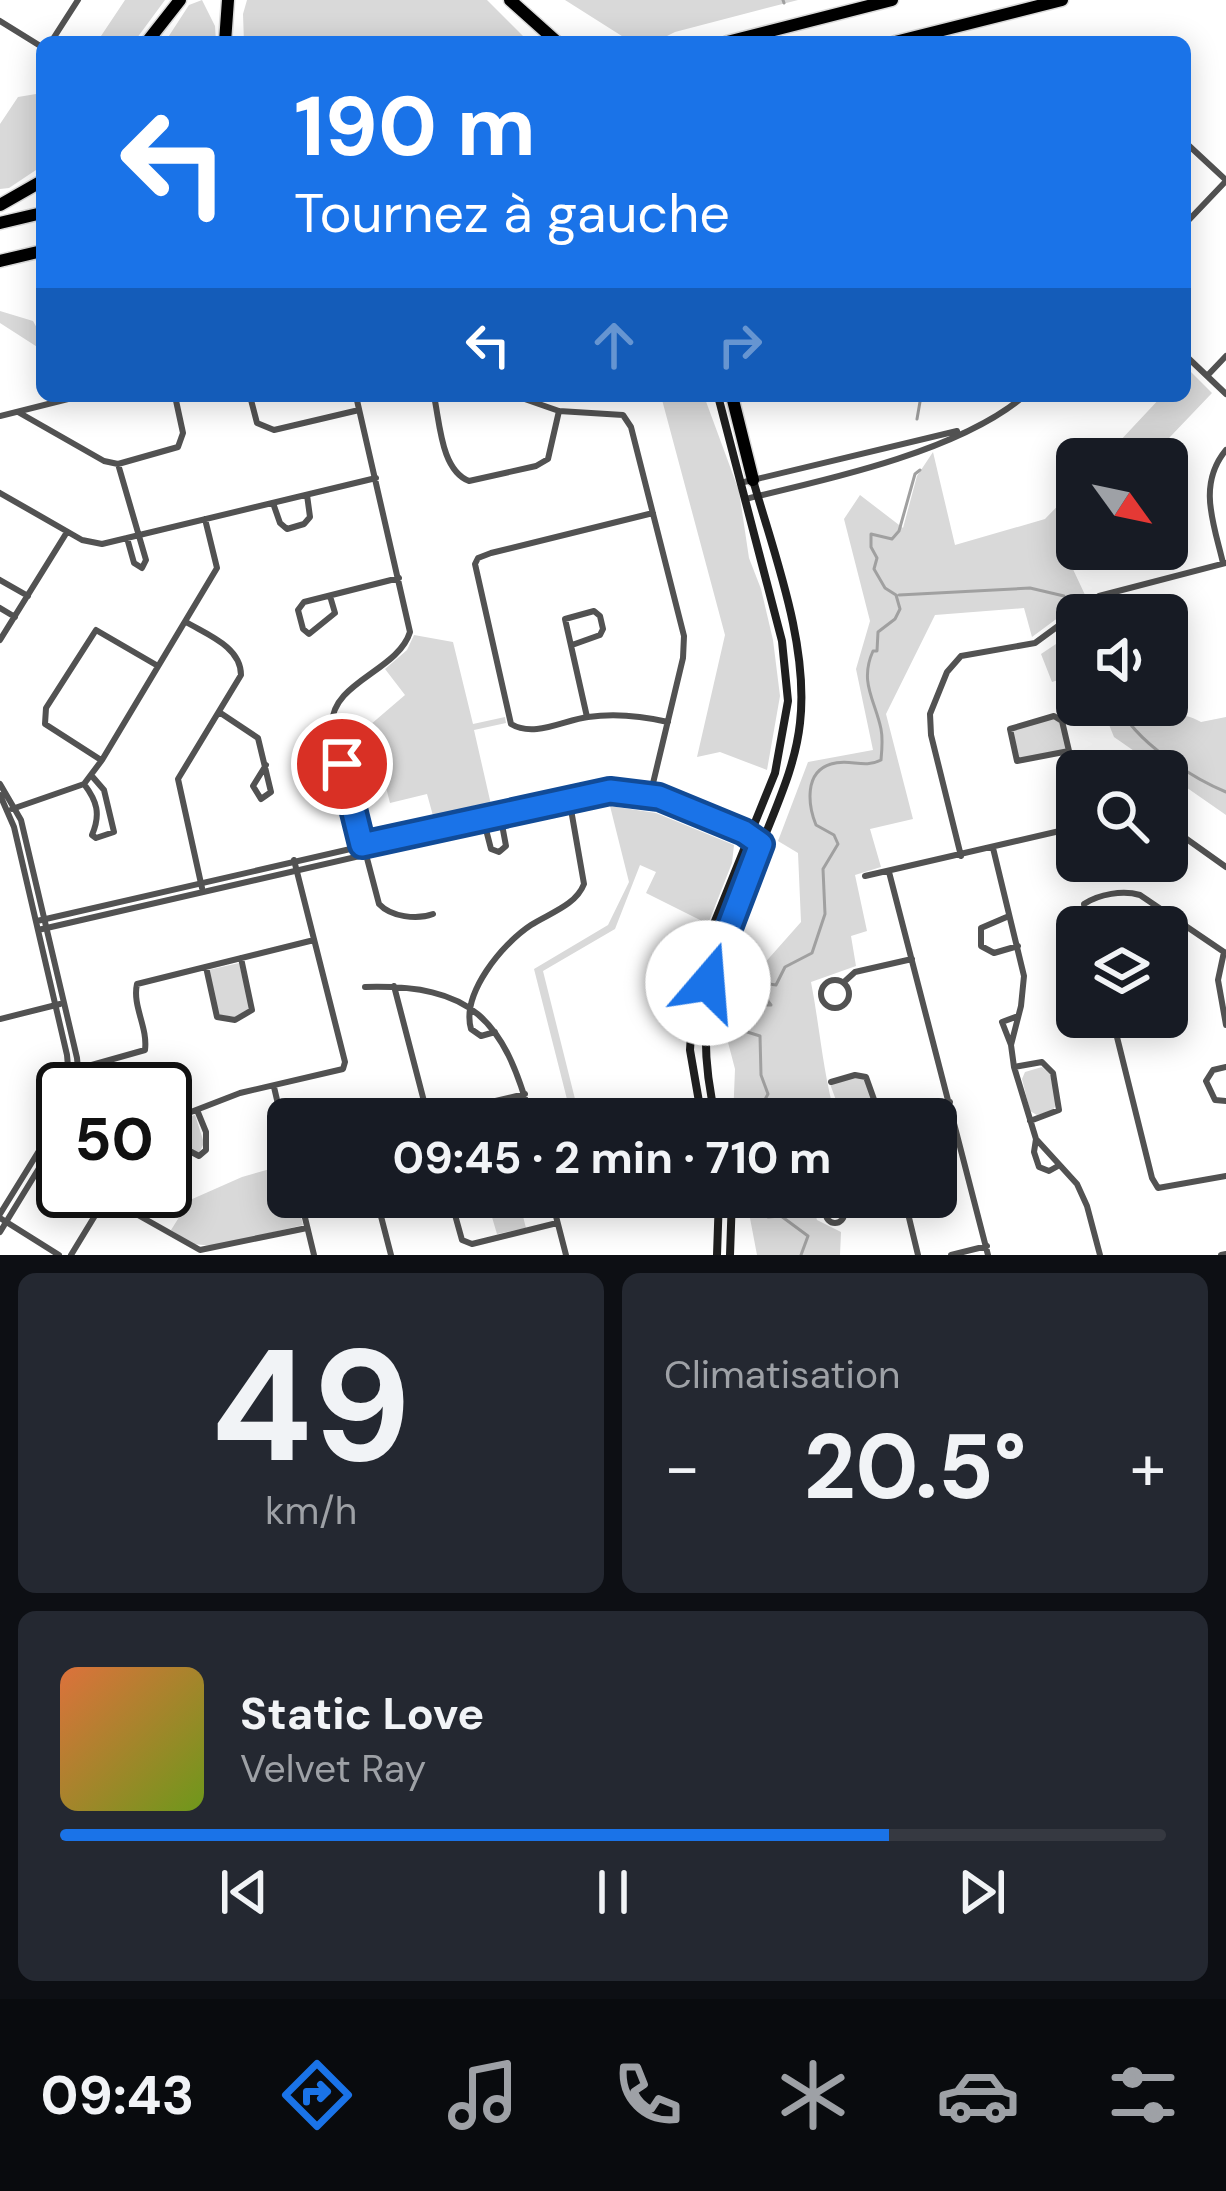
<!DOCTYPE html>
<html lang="fr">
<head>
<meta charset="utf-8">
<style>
	body { margin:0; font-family:"DM Sans",sans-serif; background:#242831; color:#f1f3f6; height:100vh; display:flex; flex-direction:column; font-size:45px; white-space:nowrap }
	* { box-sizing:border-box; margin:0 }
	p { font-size:39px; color:#9ea1a6 }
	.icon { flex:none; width:66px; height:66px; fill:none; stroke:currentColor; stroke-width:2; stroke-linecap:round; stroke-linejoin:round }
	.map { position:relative; height:1255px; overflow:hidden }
	.side { display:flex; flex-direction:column; gap:18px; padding:18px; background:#0d0f14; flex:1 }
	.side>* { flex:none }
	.top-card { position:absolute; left:36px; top:36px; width:1155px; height:366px; border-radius:18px; box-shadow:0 6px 30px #0003; background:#1a73e8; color:#fff; overflow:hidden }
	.needle { width:78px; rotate:123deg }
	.buttons { position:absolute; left:1056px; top:438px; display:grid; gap:24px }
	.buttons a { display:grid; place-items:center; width:132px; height:132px; border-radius:18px; background:#171b24; box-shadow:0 6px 30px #0003; font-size:60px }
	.speed { position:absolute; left:36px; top:1062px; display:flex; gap:24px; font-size:60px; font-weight:700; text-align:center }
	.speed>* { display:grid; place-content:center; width:156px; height:156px; border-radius:50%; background:#171b24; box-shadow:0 6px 30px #0003; line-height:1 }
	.speed .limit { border:6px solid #111; border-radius:18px; background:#fff; color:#111 }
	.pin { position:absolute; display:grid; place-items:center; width:102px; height:102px; color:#fff; margin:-51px; border:6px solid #fff; border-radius:50%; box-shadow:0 3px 12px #0007 }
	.me { position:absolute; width:132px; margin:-66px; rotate:18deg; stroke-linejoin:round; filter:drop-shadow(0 0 9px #0008) }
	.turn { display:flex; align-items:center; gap:42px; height:252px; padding:0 60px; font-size:54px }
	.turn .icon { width:156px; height:156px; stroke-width:2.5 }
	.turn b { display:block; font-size:84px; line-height:102px }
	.lanes { display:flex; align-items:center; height:114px; padding:0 60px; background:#0003; justify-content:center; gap:60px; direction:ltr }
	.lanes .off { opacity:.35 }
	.big { font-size:90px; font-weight:700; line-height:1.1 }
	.side .widget { flex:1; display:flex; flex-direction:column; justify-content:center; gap:18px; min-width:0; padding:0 42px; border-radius:18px; background:#242831 }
	.side .dial { align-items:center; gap:0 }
	.dial b { font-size:156px; line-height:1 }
	.song { display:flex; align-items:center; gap:36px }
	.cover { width:144px; height:144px; border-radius:18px; background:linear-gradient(135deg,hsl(20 70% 55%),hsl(80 70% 35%)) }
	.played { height:12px; border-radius:6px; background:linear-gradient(90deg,#1a73e8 75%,#363941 75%) }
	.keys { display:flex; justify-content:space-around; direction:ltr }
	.heat { display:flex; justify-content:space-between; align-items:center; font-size:66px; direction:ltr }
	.side .tiles { flex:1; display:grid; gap:18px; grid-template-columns:1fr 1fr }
	.widget:last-child { grid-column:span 2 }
	.trip { position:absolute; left:267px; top:1098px; width:690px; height:120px; border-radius:18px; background:#171b24; box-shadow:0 6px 30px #0003; font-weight:700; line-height:120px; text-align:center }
	.menu { display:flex; height:192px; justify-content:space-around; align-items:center; background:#090b0e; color:#9ea1a6 }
	.menu .icon { width:84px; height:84px }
	.menu .current { color:#1a73e8 }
	.menu b { font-size:54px; color:#f1f3f6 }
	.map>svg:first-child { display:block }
	.green { fill:#d9d9d9 }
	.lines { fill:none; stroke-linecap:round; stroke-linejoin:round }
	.stream { stroke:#a0a0a0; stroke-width:3 }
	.motorway-casing { stroke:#dbdbdb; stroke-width:15 }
	.minor { stroke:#525252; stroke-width:6 }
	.tertiary { stroke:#525252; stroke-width:6 }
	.secondary { stroke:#1f1f1f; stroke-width:8 }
	.motorway { stroke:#000; stroke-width:12 }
	.route-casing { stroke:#114b97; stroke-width:30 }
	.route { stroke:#1a73e8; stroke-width:21 }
</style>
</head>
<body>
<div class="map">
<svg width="1226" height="1255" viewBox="0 0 1226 1255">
	<rect width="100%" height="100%" fill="#fff"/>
	<path class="green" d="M125 0H165L134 42H97Z
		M202 0 215 26 216 42H165L189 5Z
		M247 0H487L529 42H244L243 14Z
		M565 0H798L675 32 655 42H627L630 37 625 38Z
		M42 93V166L9 188 0 189V124L18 97Z
		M0 311 33 321 42 337V350L0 323Z
		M1188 369 1212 393 1149 459H1103L1162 396H1185Z
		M661 396H704L739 491 749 558 761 589 773 640 780 696 767 770 720 752 697 757 725 635Z
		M933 452 955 545 1045 519 1077 486V536L1064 550 1086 597 1032 637 1024 608 935 615 886 714 913 819 870 829 881 867 855 875 867 931 851 936 856 966 811 982C820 1029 823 1073 836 1119H733L735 1069 719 1008 725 988 754 975 801 922 798 853 778 841 808 762 873 750 856 669 870 621 844 519 860 495 903 528 917 476Z
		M1077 630V674L1052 682 1041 654Z
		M414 635 453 642 473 724 505 717 506 723 474 730 492 809 435 823 427 794 390 803 370 725 405 695 385 669 407 650Z
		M1101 705H1133L1138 715C1162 720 1174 707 1201 722L1226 717V815L1114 737Z
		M1059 718 1069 751 1017 761 1010 729Z
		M610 806 656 813 734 845 732 863 708 924 646 893 656 872 640 865 615 929 543 971 580 1119H572L534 969 608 925 629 882Z
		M239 963 250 1008 235 1017 219 1015 208 970Z
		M1042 1067 1050 1074 1057 1104 1052 1111 1037 1115 1030 1111 1022 1079 1025 1072Z
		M853 1076 864 1077 880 1119H843L830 1084Z
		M195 1115 204 1143 199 1153 183 1145 171 1124Z
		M288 1164V1197H296L303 1225 215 1246 192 1244 171 1230 190 1200 242 1177Z
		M486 1197H518L526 1228 497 1234Z
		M746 1197H810L817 1220 841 1232 840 1255H757Z"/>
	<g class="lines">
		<path class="stream" d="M783 0 784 3
			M917 419 921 396
			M899 595 1030 588 1064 596
			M1118 705C1135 741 1190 777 1226 792
			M754 1119 768 1094 761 1075 760 1036 744 1031 743 1020 758 1005H771L760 991 763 983 776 985 785 967 812 953 825 914 823 869 838 844 834 835 816 825C808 805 804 772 831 764 849 758 864 769 881 760 882 750 883 739 881 729 875 700 859 682 873 651H877L878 632 895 619 900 609 896 595 885 588 874 569 877 558 871 547V534L892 539 899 531 915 474 920 470
			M768 1197 764 1205 768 1217 781 1216 808 1236 801 1255"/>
		<defs>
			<path id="motorway" d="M510 0 557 42
				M147 42 180 0
				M225 42 228 0
				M727 42 892 0
				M895 42 1062 0
				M0 205 42 181
				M0 223 42 213
				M0 261 42 251
				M732 396 753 480"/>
		</defs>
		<use href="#motorway" class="motorway-casing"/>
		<path class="minor" d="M0 21 42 47
			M51 42 78 0
			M1185 142 1226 180
			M1185 355 1226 394
			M1207 376 1226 356
			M250 396 257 423 274 430 359 410
			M356 396 410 632C398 671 331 682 332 725L379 904C391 917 417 920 433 914
			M434 396C440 423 441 470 469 481L536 466 548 459 559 411
			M516 396 559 411 623 415 631 427 684 636 683 658 649 800
			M18 412 104 461 118 464 178 447 183 433 175 396
			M0 416 80 396
			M118 464 146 560 142 568 134 563 127 538
			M0 493 82 540 102 544 376 478
			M273 503 280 523 287 529 304 524 310 517 307 495
			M653 513 491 553 478 558 475 564 511 724C534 738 564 720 588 717 615 713 642 716 668 722
			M1223 563C1214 524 1197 485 1226 450
			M0 580 28 596
			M330 596 335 613 309 634 303 629 298 610 304 602 399 578
			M0 608 15 617
			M186 622C208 635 241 647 241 675L178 779 202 888
			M0 640 67 532
			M572 645 600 635 603 629 600 616 594 611 565 619 587 717
			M219 712 258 738 271 792 261 799 253 786 266 765
			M1054 716 1062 721 1069 751 1017 761 1010 729Z
			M1069 751 1092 771
			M101 760 45 724 46 708 96 630 158 666
			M84 784C97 801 101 814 92 835L96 838 114 832 104 790 91 775
			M12 809 84 784 102 760 217 568 205 519
			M483 818 491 849 499 852 506 846 500 814
			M1167 825 1226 867
			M993 848 1024 976 1021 1006 1011 1045 1014 1067 1036 1139 1077 1184 1087 1206 1100 1255
			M961 856 931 735 930 714 947 672 961 656 1035 643 1099 596 1226 563
			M889 872 988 1255
			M865 876 1077 827
			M1009 916 981 928V946L994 953 1018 946
			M1088 927 1084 904C1099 894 1123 890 1140 895L1224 952
			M1224 952 1218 980 1226 1025
			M206 967 217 1017 235 1020 252 1010 241 958
			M821 994a14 14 0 1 1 28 0a14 14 0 1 1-28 0Z
			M844 982 855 972 912 959
			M394 986 426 1109 435 1115 525 1094
			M365 987C472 984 504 1019 531 1119
			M1112 1017 1152 1178 1158 1188 1226 1176
			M0 1019 60 1004
			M1113 1021 1127 1017
			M495 1032 481 1036 471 1029C461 994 502 944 531 925 550 913 576 905 584 884L569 798
			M1011 1045 1002 1022 1018 1016
			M1014 1067 1042 1062 1053 1073 1059 1110 1030 1121
			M1226 1067 1213 1070 1206 1081 1215 1100 1226 1101
			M74 1070 145 1050C148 1027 132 1006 137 984L314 940
			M831 1082 855 1075 866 1077 881 1119
			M274 1087 288 1147
			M880 1119 950 1102
			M166 1121 182 1147 199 1156 206 1150V1132L197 1110
			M165 1122 240 1093 343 1069 345 1062 294 860
			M1036 1139 1034 1152 1039 1167 1049 1171 1058 1166
			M106 1197 200 1250 307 1228
			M300 1197 314 1255
			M376 1197 391 1255
			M450 1197 462 1240 472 1244 557 1223
			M551 1197 566 1255
			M904 1197 918 1255
			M826 1214a9 9 0 1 1 18 0a9 9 0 1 1-18 0Z
			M837 1205 864 1197
			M0 1218 59 1255
			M71 1255 110 1191
			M951 1255 987 1246
			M1221 1255 1226 1254"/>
		<path class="tertiary" d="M1185 224 1226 181
			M740 483 957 431
			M745 499C827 480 960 451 1024 396
			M0 784 21 820 77 1058 80 1089
			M0 795 14 827 67 1055 70 1089
			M37 921 599 792C653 788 717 813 761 844
			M38 930 599 801 645 803 750 842
			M0 1214 63 1112
			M0 1232 63 1129"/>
		<path class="secondary" d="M702 1119 690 1050 694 985 709 936 775 773 788 701 782 641 718 396
			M716 1119C687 998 723 937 768 828 782 793 796 760 800 723 809 645 774 554 753 480
			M717 1255 719 1197
			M730 1255 732 1197"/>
		<use href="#motorway" class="motorway"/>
	</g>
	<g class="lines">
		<defs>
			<path id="route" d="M342 764 362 845 610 791 659 797 744 832 761 844 708 983"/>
		</defs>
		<use href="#route" class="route-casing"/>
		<use href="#route" class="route"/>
	</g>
</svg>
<div class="buttons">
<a><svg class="needle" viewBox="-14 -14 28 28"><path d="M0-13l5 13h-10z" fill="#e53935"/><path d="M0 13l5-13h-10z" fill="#9ea1a6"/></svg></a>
<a><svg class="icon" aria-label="sound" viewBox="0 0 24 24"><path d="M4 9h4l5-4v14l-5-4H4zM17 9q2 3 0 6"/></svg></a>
<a><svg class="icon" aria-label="search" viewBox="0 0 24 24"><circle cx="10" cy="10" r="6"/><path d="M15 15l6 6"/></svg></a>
<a><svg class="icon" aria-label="layers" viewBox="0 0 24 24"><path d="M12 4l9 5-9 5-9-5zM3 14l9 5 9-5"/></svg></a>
</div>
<div class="speed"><div class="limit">50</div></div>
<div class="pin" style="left:342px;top:764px;background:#d93025"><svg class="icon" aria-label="arrive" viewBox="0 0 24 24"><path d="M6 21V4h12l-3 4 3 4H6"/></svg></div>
<svg class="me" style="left:708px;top:983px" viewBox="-20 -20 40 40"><circle r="19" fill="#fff"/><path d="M0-13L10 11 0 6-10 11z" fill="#1a73e8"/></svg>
<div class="trip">09:45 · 2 min · 710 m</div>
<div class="top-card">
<div class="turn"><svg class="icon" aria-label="left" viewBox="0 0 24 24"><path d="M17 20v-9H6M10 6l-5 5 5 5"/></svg><div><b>190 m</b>Tournez à gauche</div></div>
<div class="lanes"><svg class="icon" aria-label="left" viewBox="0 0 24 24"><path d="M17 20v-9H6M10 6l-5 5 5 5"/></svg><svg class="icon off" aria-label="ahead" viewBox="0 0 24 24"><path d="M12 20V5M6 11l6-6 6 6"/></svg><svg class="icon off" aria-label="right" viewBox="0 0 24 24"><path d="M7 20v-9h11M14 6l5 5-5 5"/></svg></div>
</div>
</div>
<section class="side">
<div class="tiles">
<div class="widget dial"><b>49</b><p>km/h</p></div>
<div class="widget"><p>Climatisation</p>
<div class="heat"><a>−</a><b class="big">20.5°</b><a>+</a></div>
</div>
<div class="widget">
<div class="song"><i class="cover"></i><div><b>Static Love</b><p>Velvet Ray</p></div></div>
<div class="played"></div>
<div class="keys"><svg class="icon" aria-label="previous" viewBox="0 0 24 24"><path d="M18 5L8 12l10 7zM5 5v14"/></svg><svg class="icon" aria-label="pause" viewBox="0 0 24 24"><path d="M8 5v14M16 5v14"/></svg><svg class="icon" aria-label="next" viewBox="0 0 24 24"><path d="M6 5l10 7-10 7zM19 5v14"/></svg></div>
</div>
</div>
</section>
<nav class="menu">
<b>09:43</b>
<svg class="icon current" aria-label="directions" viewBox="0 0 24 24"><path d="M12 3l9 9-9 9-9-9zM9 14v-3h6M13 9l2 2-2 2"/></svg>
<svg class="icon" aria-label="music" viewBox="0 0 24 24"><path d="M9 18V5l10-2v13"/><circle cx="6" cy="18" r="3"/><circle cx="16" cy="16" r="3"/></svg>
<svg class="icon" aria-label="phone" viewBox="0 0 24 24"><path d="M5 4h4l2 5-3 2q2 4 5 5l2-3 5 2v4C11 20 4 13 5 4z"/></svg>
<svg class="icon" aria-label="climate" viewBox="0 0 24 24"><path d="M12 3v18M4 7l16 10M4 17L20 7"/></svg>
<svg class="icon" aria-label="car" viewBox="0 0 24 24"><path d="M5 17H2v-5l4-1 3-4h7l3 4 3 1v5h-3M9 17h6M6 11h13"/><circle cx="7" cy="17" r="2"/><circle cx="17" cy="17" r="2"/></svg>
<svg class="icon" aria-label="filters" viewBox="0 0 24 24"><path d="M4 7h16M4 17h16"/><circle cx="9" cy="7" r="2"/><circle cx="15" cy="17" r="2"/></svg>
</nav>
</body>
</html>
